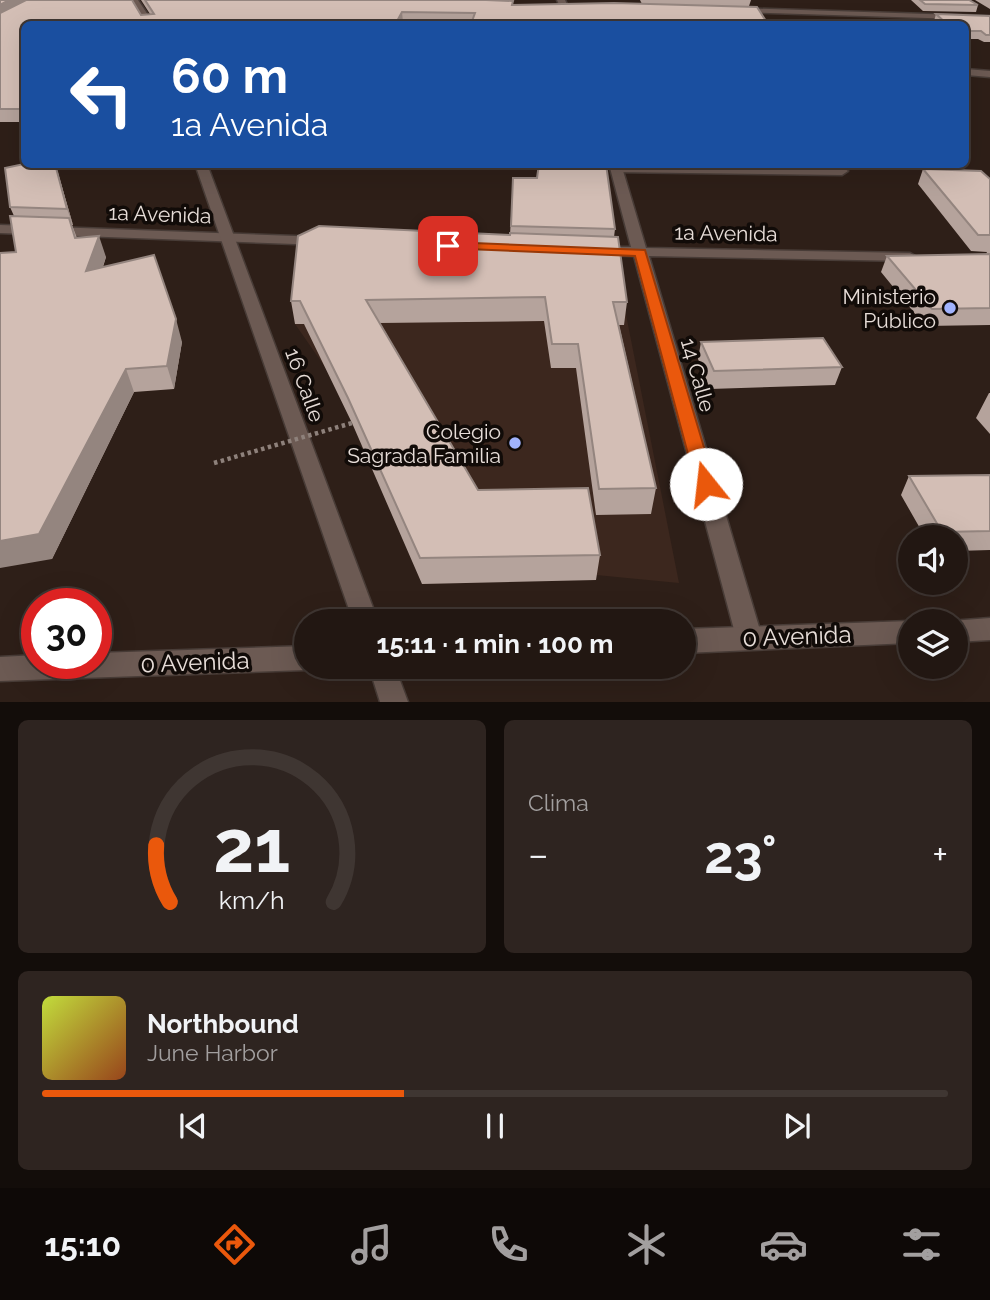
<!DOCTYPE html>
<html lang="es">
<head>
<meta charset="utf-8">
<style>
	body { margin:0; font-family:Raleway,sans-serif; background:#2e2420; color:#f1f3f6; height:100vh; display:flex; flex-direction:column; font-size:26px; white-space:nowrap }
	* { box-sizing:border-box; margin:0 }
	p { font-size:23px; color:#a29f9f }
	.icon { flex:none; width:38px; height:38px; fill:none; stroke:currentColor; stroke-width:2; stroke-linecap:round; stroke-linejoin:round }
	.map { position:relative; height:702px; overflow:hidden }
	.drawer { display:flex; flex-direction:column; gap:18px; padding:18px; background:#130d0a; flex:1 }
	.drawer>* { flex:none }
	.hud { position:absolute; left:21px; top:21px; width:948px; height:147px; border-radius:10px; box-shadow:0 7px 28px #0002,0 0 0 2px #3f3632; background:#1a4fa0; color:#fff; overflow:hidden }
	.tools { position:absolute; left:898px; top:525px; display:grid; gap:14px }
	.tools a { display:grid; place-items:center; width:70px; height:70px; border-radius:50%; background:#221712; box-shadow:0 7px 28px #0002,0 0 0 2px #3f3632; font-size:35px }
	.speed { position:absolute; left:21px; top:588px; display:flex; gap:14px; font-size:35px; font-weight:700; text-align:center }
	.speed>* { display:grid; place-content:center; width:91px; height:91px; border-radius:50%; background:#221712; box-shadow:0 7px 28px #0002,0 0 0 2px #3f3632; line-height:1 }
	.speed .limit { border:10px solid #d22; background:#fff; color:#111 }
	.pin { position:absolute; display:grid; place-items:center; width:60px; height:60px; color:#fff; margin:-30px; border-radius:14px; box-shadow:0 4px 10px #0006 }
	.me { position:absolute; width:77px; margin:-38px; rotate:344deg; stroke-linejoin:round; filter:drop-shadow(0 0 5px #0008) }
	.turn { display:flex; align-items:center; gap:24px; height:147px; padding:0 35px; font-size:32px }
	.turn .icon { width:91px; height:91px; stroke-width:2.5 }
	.turn b { display:block; font-size:49px; line-height:60px }
	.big { font-size:52px; font-weight:700; line-height:1.1 }
	.drawer .widget { flex:1; display:flex; flex-direction:column; justify-content:center; gap:10px; min-width:0; padding:0 24px; border-radius:10px; background:#2e2420 }
	.drawer .dial { align-items:center; gap:0 }
	.dial svg { height:182px; overflow:visible; fill:none; stroke:#3f3632; stroke-width:7; stroke-linecap:round; text-anchor:middle }
	.dial text { fill:#f1f3f6; stroke:none }
	.song { display:flex; align-items:center; gap:21px }
	.cover { width:84px; height:84px; border-radius:10px; background:linear-gradient(135deg,hsl(70 70% 55%),hsl(20 70% 35%)) }
	.played { height:7px; border-radius:4px; background:linear-gradient(90deg,#ea580c 40%,#3f3632 40%) }
	.keys { display:flex; justify-content:space-around; direction:ltr }
	.heat { display:flex; justify-content:space-between; align-items:center; font-size:38px; direction:ltr }
	.drawer .tiles { flex:1; display:grid; gap:18px; grid-template-columns:1fr 1fr }
	.widget:last-child { grid-column:span 2 }
	.trip { position:absolute; left:294px; top:609px; width:402px; height:70px; border-radius:35px; background:#221712; box-shadow:0 7px 28px #0002,0 0 0 2px #3f3632; font-weight:700; line-height:70px; text-align:center }
	.menu { display:flex; height:112px; justify-content:space-around; align-items:center; background:#0e0907; color:#a29f9f }
	.menu .icon { width:49px; height:49px }
	.menu .on { color:#ea580c }
	.menu b { font-size:32px; color:#f1f3f6 }
	.map>svg:first-child { display:block }
	.built { fill:#3c271e }
	.lines { fill:none; stroke-linecap:round; stroke-linejoin:round }
	.service-casing { stroke:#483c37; stroke-width:3 }
	.minor-casing { stroke:#483c37; stroke-width:3 }
	.tertiary-casing { stroke:#483c37; stroke-width:3 }
	.service { fill:#6c5a53; fill-rule:evenodd }
	.minor { fill:#6c5a53; fill-rule:evenodd }
	.tertiary { fill:#6c5a53; fill-rule:evenodd }
	.path-bridge { stroke:#8e817b; stroke-width:4.5; stroke-dasharray:3.5 3.5; stroke-linecap:butt }
	.wall { fill:#b5a39c }
	.shaded-wall { fill:#94857f }
	.building { fill:#d3beb5; stroke:#94857f; stroke-width:2 }
	.route { fill:#ea580c; stroke:#983908; stroke-width:2 }
	.poi-dot { fill:#a1b3fd; stroke:#110b08; stroke-width:2.5 }
	.labels { text-anchor:middle; dominant-baseline:central; stroke-width:7; stroke-linejoin:round; paint-order:stroke }
	.street-label { font-size:21px; fill:#e7ddd8; stroke:#110b08 }
	.poi-label { font-size:21px; fill:#e7ddd8; stroke:#110b08; text-anchor:end }
	.near-street-label { font-size:24px; fill:#e7ddd8; stroke:#110b08 }
</style>
</head>
<body>
<div class="map">
<svg width="990" height="702" viewBox="0 0 990 702">
	<rect width="100%" height="100%" fill="#2e1f18"/>
	<path class="built" d="M302 258 616 264 679 583 461 562 295 324Z"/>
	<g class="lines">
		<defs>
			<path id="service" d="M616 165 842 167 848 171 842 175 612 172V166Z"/>
			<path id="minor" d="M557 0H565L576 24H568Z
				M735 8 990 16V20L738 12Z
				M966 69 990 71V77L966 75Z
				M609 164H621L646 248 910 253 917 257 910 261 649 256 762 637 758 645 749 649 740 645 736 637 634 256 598 255 591 251 598 247H631Z
				M0 225 322 237 329 241 322 245 0 233Z"/>
			<path id="tertiary" d="M130 0H138L154 24H146Z
				M195 164H207L378 621H353Z
				M990 618V640L956 642V621H951Z
				M910 621V643L684 653V629Z
				M306 646V667H315L306 670 0 681V657L37 655V663H96V653Z
				M369 667H395L408 702H380Z"/>
		</defs>
		<use href="#service" class="service-casing"/>
		<use href="#minor" class="minor-casing"/>
		<use href="#tertiary" class="tertiary-casing"/>
		<use href="#service" class="service"/>
		<use href="#minor" class="minor"/>
		<use href="#tertiary" class="tertiary"/>
		<path class="path-bridge" d="M214 463 352 423"/>
	</g>
	<path class="wall" d="M0 0 141 15 150 14 141 0H512L513 1V5L642 4 640 0H751L749 6 471 23 403 22 402 24H24V122H0Z
		M911 0H969L978 5 976 12 923 11Z
		M975 0H990V9Z
		M936 14 990 16V42H984L978 39H966V24H937L934 21Z
		M923 169 990 179V325L925 326 881 272 887 256 986 254 987 252 971 251 918 184Z
		M58 173 73 225H72L77 238 106 257 103 267 182 342 174 389 134 392 52 559 16 252 14 216 10 207Z
		M513 178H537L615 229 614 237 627 302 624 325H619L656 488 651 514 596 515 576 368H551L544 321 380 323 478 490 600 555 596 580 422 584 352 423 304 324H295L291 301 510 235Z
		M701 342 842 367 835 385 710 389 698 359Z
		M989 393H990V434L976 418Z
		M990 475V550L956 551V537H925L901 495 909 476Z"/>
	<path class="shaded-wall" d="M9 0H30L0 17V5Z
		M402 12 403 22 402 24H397Z
		M24 104V120L20 109Z
		M55 164 58 173 73 225 67 209Z
		M99 236 106 257 94 292 86 271Z
		M176 319 182 342 174 389 167 366Z
		M126 369 134 392 52 559 0 568V541Z"/>
	<path class="building" d="M0 0H9L0 5Z
		M26 0H132L141 15 154 14 145 0H486L513 1 512 5 614 3 757 7 768 24H471L475 13 402 12 396 23 292 21 295 24H24V104L20 109H0V13Z
		M920 0H969L978 5 925 4Z
		M936 14 990 16V35H986L981 31H966V24H947Z
		M24 164H55L67 209 10 207 5 168Z
		M539 164H606L615 229 511 226 513 178H537Z
		M923 169 981 171 990 179V235H978Z
		M10 216 69 218 75 238 99 236 86 271 154 255 176 319 167 366 126 369 39 534 0 541V253L16 252Z
		M319 226 510 235V233L618 237 627 302H613L656 488 599 489 578 344H552L545 297 366 300 478 490 588 488 600 555 420 558 348 398 300 301H291L298 236Z
		M990 254V308L932 309 887 256Z
		M823 338 842 367 714 371 701 342Z
		M990 475V531L942 532 909 476Z"/>
	<path class="route" d="M448 242 645 250 715 484 712 489 706 491 699 489 696 484 635 256 443 248V243Z"/>
	<g class="poi-dot">
		<circle cx="950" cy="308" r="7"/>
		<circle cx="515" cy="443" r="7"/>
	</g>
	<g class="labels">
		<g class="street-label">
			<text transform="translate(160 214) rotate(2)">1a Avenida</text>
			<text transform="translate(726 233) rotate(1)">1a Avenida</text>
			<text transform="translate(698 375) rotate(74)">14 Calle</text>
			<text transform="translate(305 385) rotate(70)">16 Calle</text>
		</g>
		<g class="poi-label">
			<text x="936" y="296">Ministerio<tspan x="936" dy="24">Público</tspan></text>
			<text x="501" y="431">Colegio<tspan x="501" dy="24">Sagrada Familia</tspan></text>
		</g>
		<g class="near-street-label">
			<text transform="translate(797 636) rotate(-2)">0 Avenida</text>
			<text transform="translate(195 662) rotate(-2)">0 Avenida</text>
		</g>
	</g>
</svg>
<div class="tools">
<a><svg class="icon" aria-label="sound" viewBox="0 0 24 24"><path d="M4 9h4l5-4v14l-5-4H4zM17 9q2 3 0 6"/></svg></a>
<a><svg class="icon" aria-label="layers" viewBox="0 0 24 24"><path d="M12 4l9 5-9 5-9-5zM3 14l9 5 9-5"/></svg></a>
</div>
<div class="speed"><div class="limit">30</div></div>
<div class="pin" style="left:448px;top:246px;background:#d93025"><svg class="icon" aria-label="arrive" viewBox="0 0 24 24"><path d="M6 21V4h12l-3 4 3 4H6"/></svg></div>
<svg class="me" style="left:706px;top:484px" viewBox="-20 -20 40 40"><circle r="19" fill="#fff"/><path d="M0-13L10 11 0 6-10 11z" fill="#ea580c"/></svg>
<div class="trip">15:11 · 1 min · 100 m</div>
<div class="hud">
<div class="turn"><svg class="icon" aria-label="left" viewBox="0 0 24 24"><path d="M17 20v-9H6M10 6l-5 5 5 5"/></svg><div><b>60 m</b>1a Avenida</div></div>
</div>
</div>
<section class="drawer">
<div class="tiles">
<div class="widget dial"><svg viewBox="0 0 100 80">
<path d="M14 69A42 42 0 1 1 86 69"/>
<path d="M14 69A42 42 0 0 1 8 44" stroke="#ea580c"/>
<text x="50" y="56" font-size="32" font-weight="700">21</text>
<text x="50" y="72" font-size="11">km/h</text>
</svg></div>
<div class="widget"><p>Clima</p>
<div class="heat"><a>−</a><b class="big">23°</b><a>+</a></div>
</div>
<div class="widget">
<div class="song"><i class="cover"></i><div><b>Northbound</b><p>June Harbor</p></div></div>
<div class="played"></div>
<div class="keys"><svg class="icon" aria-label="previous" viewBox="0 0 24 24"><path d="M18 5L8 12l10 7zM5 5v14"/></svg><svg class="icon" aria-label="pause" viewBox="0 0 24 24"><path d="M8 5v14M16 5v14"/></svg><svg class="icon" aria-label="next" viewBox="0 0 24 24"><path d="M6 5l10 7-10 7zM19 5v14"/></svg></div>
</div>
</div>
</section>
<nav class="menu">
<b>15:10</b>
<svg class="icon on" aria-label="directions" viewBox="0 0 24 24"><path d="M12 3l9 9-9 9-9-9zM9 14v-3h6M13 9l2 2-2 2"/></svg>
<svg class="icon" aria-label="music" viewBox="0 0 24 24"><path d="M9 18V5l10-2v13"/><circle cx="6" cy="18" r="3"/><circle cx="16" cy="16" r="3"/></svg>
<svg class="icon" aria-label="phone" viewBox="0 0 24 24"><path d="M5 4h4l2 5-3 2q2 4 5 5l2-3 5 2v4C11 20 4 13 5 4z"/></svg>
<svg class="icon" aria-label="climate" viewBox="0 0 24 24"><path d="M12 3v18M4 7l16 10M4 17L20 7"/></svg>
<svg class="icon" aria-label="car" viewBox="0 0 24 24"><path d="M5 17H2v-5l4-1 3-4h7l3 4 3 1v5h-3M9 17h6M6 11h13"/><circle cx="7" cy="17" r="2"/><circle cx="17" cy="17" r="2"/></svg>
<svg class="icon" aria-label="filters" viewBox="0 0 24 24"><path d="M4 7h16M4 17h16"/><circle cx="9" cy="7" r="2"/><circle cx="15" cy="17" r="2"/></svg>
</nav>
</body>
</html>
